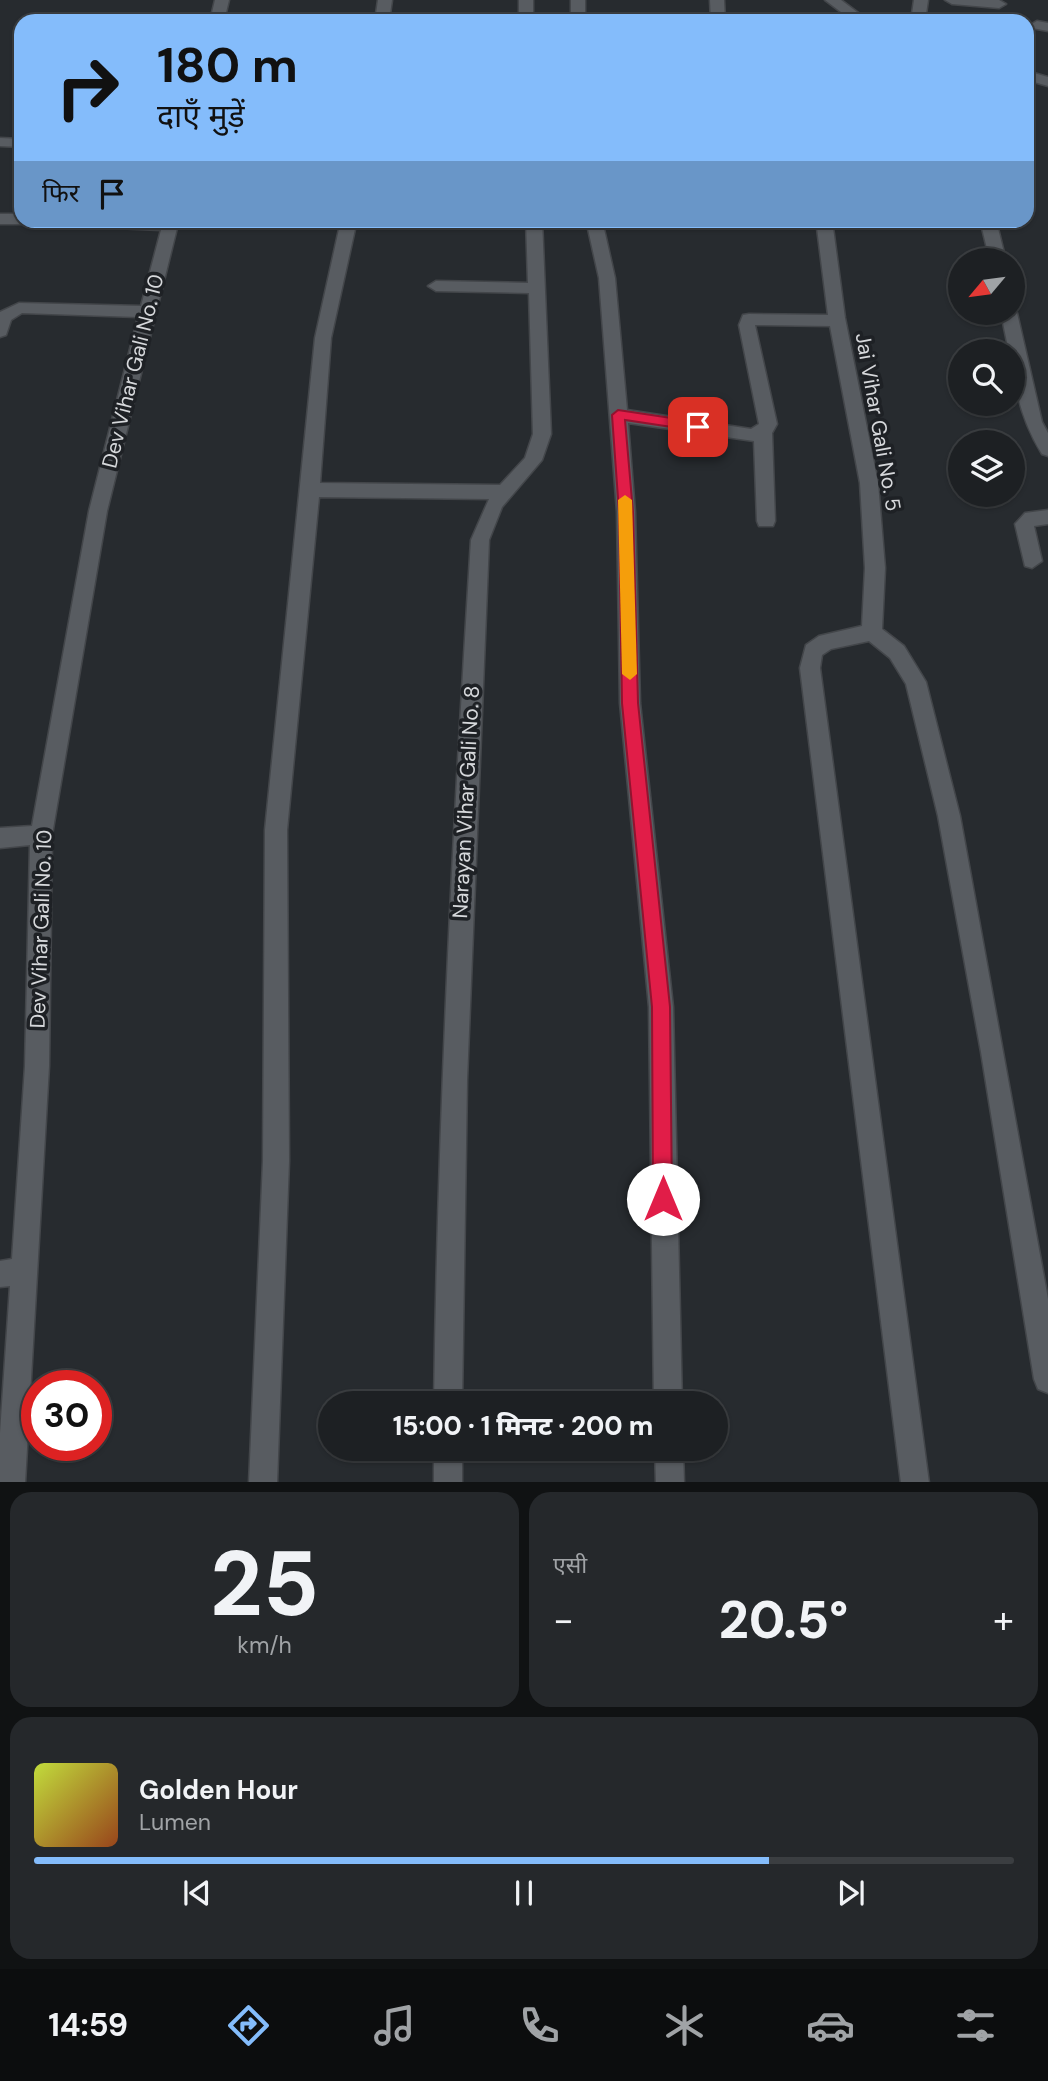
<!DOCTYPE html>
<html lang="hi">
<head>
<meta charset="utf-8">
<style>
	body { margin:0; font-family:"DM Sans","Noto Sans Devanagari",sans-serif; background:#25282b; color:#f1f3f6; height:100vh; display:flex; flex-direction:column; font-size:26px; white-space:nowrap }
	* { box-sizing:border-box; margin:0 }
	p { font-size:23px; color:#a0a3a6 }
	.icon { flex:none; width:38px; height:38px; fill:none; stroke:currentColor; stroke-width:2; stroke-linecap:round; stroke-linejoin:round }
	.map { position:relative; height:1482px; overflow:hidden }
	.side { display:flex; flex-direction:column; gap:10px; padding:10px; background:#101213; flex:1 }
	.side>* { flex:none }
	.banner { position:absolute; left:14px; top:14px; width:1020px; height:214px; border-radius:21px; box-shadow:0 2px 5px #0004,0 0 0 2px #3b3e41; background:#84bcfb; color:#111; overflow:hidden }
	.needle { width:46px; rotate:241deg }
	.buttons { position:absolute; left:948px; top:248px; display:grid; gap:14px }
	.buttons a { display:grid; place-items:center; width:77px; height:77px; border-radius:50%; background:#1d2023; box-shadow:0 2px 5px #0004,0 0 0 2px #3b3e41; font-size:35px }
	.speed { position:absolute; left:21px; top:1370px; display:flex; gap:14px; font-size:35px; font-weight:700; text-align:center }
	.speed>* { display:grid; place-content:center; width:91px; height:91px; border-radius:50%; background:#1d2023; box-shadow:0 2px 5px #0004,0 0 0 2px #3b3e41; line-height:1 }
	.speed .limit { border:10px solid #d22; background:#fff; color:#111 }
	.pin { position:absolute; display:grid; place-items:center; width:60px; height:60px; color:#fff; margin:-30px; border-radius:14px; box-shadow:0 4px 10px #0006 }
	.me { position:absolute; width:77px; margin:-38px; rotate:0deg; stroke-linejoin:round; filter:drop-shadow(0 0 5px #0008) }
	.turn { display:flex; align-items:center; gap:24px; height:147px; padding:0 28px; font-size:32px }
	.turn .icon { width:91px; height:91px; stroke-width:2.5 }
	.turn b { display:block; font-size:49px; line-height:60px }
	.then { display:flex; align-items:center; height:66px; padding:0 28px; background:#0003; gap:14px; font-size:26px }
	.big { font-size:52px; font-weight:800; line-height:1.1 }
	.side .tile { flex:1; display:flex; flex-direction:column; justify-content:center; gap:10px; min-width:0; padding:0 24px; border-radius:21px; background:#25282b }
	.side .dial { align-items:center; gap:0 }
	.dial b { font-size:91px; line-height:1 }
	.song { display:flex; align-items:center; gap:21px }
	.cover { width:84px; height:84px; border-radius:10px; background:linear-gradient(135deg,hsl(70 70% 55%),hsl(20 70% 35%)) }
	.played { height:7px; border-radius:4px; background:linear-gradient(90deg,#84bcfb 75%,#3b3e41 75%) }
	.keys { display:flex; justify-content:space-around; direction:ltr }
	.heat { display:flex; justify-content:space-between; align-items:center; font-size:38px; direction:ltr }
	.side .tiles { flex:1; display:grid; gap:10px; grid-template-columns:1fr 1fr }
	.tile:last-child { grid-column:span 2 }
	.trip { position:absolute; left:318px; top:1391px; width:410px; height:70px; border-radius:35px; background:#1d2023; box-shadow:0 2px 5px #0004,0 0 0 2px #3b3e41; font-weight:800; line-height:70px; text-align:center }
	.tabs { display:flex; height:112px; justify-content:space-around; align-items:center; background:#0c0d0e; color:#a0a3a6 }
	.tabs .icon { width:49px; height:49px }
	.tabs .selected { color:#84bcfb }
	.tabs b { font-size:32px; color:#f1f3f6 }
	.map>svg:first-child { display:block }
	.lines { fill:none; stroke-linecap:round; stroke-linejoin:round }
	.minor-casing { stroke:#43464a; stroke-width:3 }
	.minor { fill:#585c61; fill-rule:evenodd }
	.route { fill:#e11d48; stroke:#92132f; stroke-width:2 }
	.slow { fill:#f59e0b }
	.labels { text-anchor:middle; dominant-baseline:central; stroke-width:7; stroke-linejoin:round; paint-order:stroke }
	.street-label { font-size:21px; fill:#d6d8db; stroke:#1e2125 }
</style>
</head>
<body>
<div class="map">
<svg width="1048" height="1483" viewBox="0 0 1048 1483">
	<rect width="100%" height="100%" fill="#272b2f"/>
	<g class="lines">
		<defs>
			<path id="minor" d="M215 0H229L224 21H210Z
				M378 0H392L389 21H375Z
				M519 0H533V21H519Z
				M571 0H585V21H571Z
				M710 0H724L725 21H711Z
				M825 0H841L869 21H853Z
				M914 0H928L925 21H911Z
				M945 0H999L1006 4 999 8 952 4Z
				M1037 21 1048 23V31L1032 28 1030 25Z
				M1027 71 1048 77V86L1027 80Z
				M0 138 21 139V147L0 146Z
				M0 214H21V220H28L21 224H0Z
				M40 220H179L107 511 52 835 49 1066 25 1483H0V1433L10 1286 0 1287V1261L12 1259 25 1066 30 845 0 848V828L32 826 89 511 138 317 22 313 11 320 6 335 0 337V312L19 303 141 306 161 230 47 225Z
				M341 220H357L331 338 320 483 500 485 525 458 533 434 529 293 436 291 428 286 436 281 528 283 526 220H542L551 434 542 460 502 507 489 540 467 1080 462 1404H434C438 1115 453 828 471 540L489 499 319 497 287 830 289 1161 277 1483H249L263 1161 265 830 315 338Z
				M586 220H602L615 278 627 410 751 429 759 424 739 325 743 315 749 314 828 315 816 220H832L845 318 878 483 885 568 882 629 904 646 926 682 960 816 1048 1299V1393L1038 1389 1034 1379 981 1052 938 816 906 684 890 658 869 641 831 649 822 655 820 668 929 1483H901L800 668 806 645 819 636 862 626 865 568 860 483 830 326 755 325 777 424 772 433 775 521 773 526H759L757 521 754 441 628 423 635 512 640 703 673 1007 682 1404H654L649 1007 620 703 617 512 599 278Z
				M980 220H996L1006 261H990Z
				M1013 309 1017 313 1042 422 1048 433V456L1042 454C1023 423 1013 389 1013 352H1009L1001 313H1013Z
				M1048 510V524L1034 526 1042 561 1032 568 1025 566 1015 524 1025 513Z
				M434 1449H462V1483H434Z
				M655 1449H683L684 1483H656Z"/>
		</defs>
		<use href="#minor" class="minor-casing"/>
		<use href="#minor" class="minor"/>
	</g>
	<path class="route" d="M618 410 698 422 704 427 698 431 625 420 633 512 638 703 670 1007 672 1199 669 1206 663 1209 656 1206 653 1199 652 1007 622 703 619 512 612 415Z"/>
	<path class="slow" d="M625 495 632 500 637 674 630 680 622 674 618 500Z"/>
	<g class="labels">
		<g class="street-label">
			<text transform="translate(133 371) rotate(-76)">Dev Vihar Gali No. 10</text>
			<text transform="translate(878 422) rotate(80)">Jai Vihar Gali No. 5</text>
			<text transform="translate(466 802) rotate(-87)">Narayan Vihar Gali No. 8</text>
			<text transform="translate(41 929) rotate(-88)">Dev Vihar Gali No. 10</text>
		</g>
	</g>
</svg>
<div class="buttons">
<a><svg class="needle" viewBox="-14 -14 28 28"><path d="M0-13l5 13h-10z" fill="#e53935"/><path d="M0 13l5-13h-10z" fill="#a0a3a6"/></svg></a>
<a><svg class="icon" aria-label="search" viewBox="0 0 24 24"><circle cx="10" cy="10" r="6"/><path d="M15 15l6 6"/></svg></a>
<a><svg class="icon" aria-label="layers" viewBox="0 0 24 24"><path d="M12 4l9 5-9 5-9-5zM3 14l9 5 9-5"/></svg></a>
</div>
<div class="speed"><div class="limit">30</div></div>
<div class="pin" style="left:698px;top:427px;background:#d93025"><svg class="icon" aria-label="arrive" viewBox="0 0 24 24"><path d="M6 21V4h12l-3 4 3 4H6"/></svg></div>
<svg class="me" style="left:663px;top:1199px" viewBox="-20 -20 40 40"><circle r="19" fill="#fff"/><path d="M0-13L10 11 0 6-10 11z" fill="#e11d48"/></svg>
<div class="trip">15:00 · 1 मिनट · 200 m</div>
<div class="banner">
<div class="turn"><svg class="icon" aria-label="right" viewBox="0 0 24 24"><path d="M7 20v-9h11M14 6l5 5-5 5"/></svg><div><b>180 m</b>दाएँ मुड़ें</div></div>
<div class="then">फिर<svg class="icon" aria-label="arrive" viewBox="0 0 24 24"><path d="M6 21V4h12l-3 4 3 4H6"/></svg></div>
</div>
</div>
<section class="side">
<div class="tiles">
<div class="tile dial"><b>25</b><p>km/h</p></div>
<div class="tile"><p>एसी</p>
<div class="heat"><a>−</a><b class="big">20.5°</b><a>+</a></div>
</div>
<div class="tile">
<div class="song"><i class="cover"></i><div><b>Golden Hour</b><p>Lumen</p></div></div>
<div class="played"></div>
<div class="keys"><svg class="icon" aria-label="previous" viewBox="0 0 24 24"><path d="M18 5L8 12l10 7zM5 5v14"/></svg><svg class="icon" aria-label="pause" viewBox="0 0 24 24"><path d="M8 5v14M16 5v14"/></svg><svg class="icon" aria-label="next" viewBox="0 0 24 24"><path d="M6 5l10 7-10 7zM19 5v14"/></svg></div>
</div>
</div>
</section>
<nav class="tabs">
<b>14:59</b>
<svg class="icon selected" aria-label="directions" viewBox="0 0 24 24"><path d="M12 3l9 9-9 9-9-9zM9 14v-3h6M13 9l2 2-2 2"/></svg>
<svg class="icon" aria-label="music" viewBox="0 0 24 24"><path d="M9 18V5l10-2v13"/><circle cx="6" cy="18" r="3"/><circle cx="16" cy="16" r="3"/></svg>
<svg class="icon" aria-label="phone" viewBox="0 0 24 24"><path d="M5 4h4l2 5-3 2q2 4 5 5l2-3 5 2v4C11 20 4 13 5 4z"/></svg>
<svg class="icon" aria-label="climate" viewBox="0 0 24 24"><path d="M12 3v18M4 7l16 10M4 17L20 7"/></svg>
<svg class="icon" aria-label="car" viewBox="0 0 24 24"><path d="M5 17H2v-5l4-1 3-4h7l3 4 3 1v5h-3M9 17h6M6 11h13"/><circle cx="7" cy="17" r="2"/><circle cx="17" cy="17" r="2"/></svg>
<svg class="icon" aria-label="filters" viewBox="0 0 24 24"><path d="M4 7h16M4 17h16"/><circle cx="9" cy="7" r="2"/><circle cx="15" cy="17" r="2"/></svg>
</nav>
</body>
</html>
